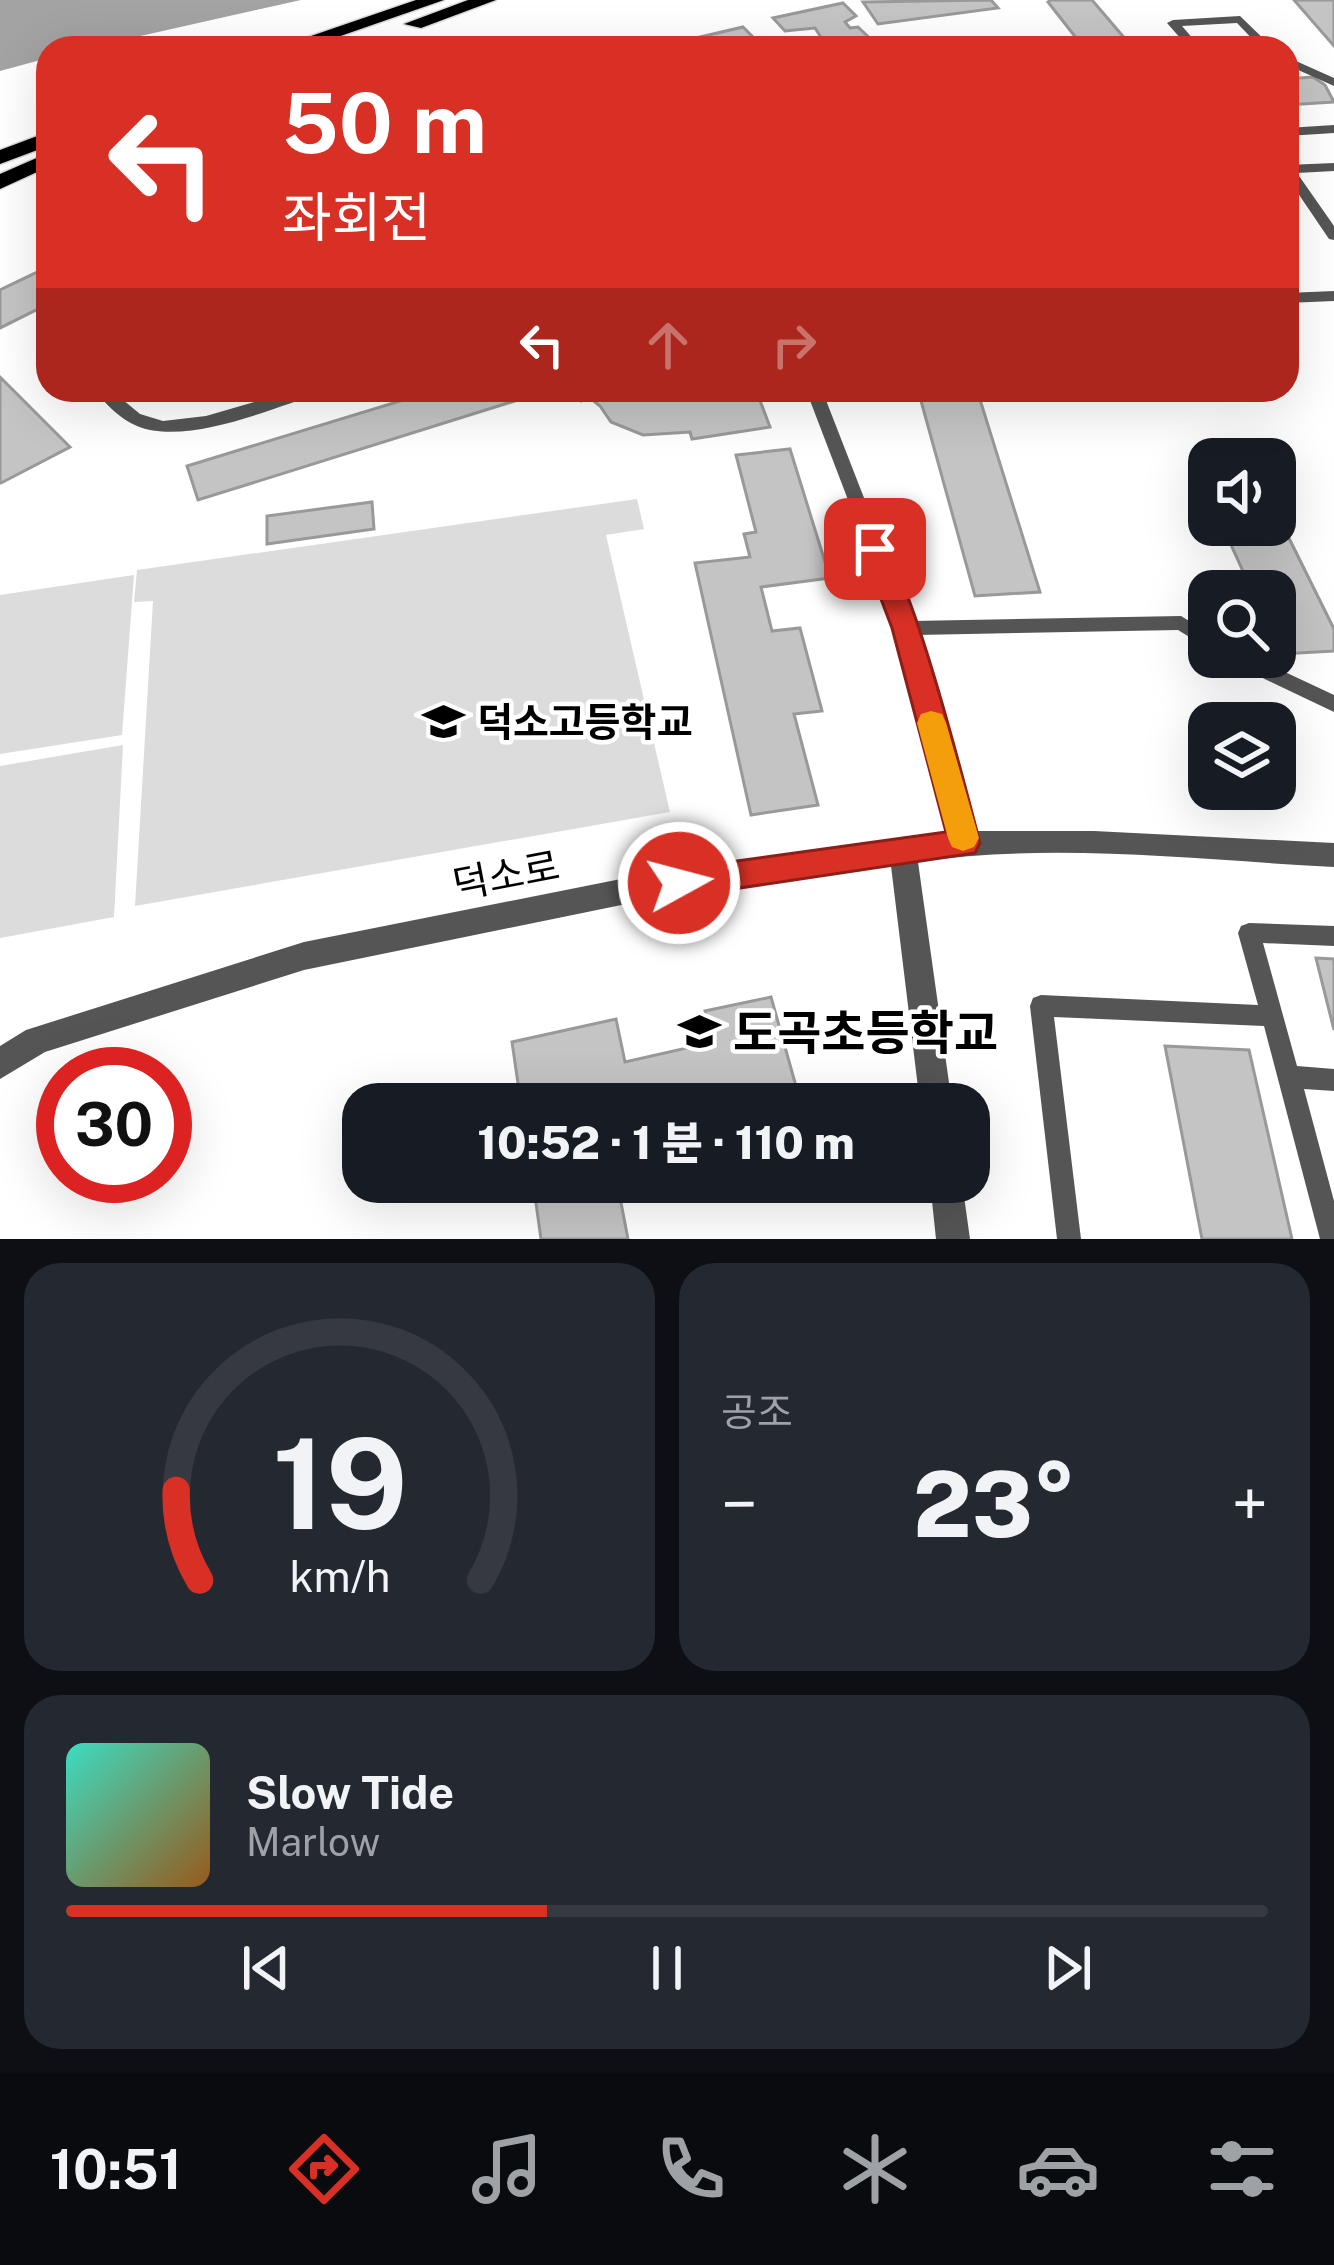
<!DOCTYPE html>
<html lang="ko">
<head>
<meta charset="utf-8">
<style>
	body { margin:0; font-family:"Public Sans","Noto Sans KR",sans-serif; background:#242831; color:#f1f3f6; height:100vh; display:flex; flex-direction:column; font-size:45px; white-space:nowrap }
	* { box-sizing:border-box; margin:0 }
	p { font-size:39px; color:#9ea1a6 }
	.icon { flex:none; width:66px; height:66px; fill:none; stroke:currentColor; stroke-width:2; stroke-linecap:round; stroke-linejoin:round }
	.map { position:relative; height:1239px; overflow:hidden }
	.sheet { display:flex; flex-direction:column; gap:24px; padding:24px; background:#0d0f14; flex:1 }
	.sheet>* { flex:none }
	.top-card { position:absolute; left:36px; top:36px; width:1263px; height:366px; border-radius:36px; box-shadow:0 12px 48px #0002; background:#d93025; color:#fff; overflow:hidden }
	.tools { position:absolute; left:1188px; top:438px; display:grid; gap:24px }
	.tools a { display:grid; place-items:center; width:108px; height:108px; border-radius:24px; background:#171b24; box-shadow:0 12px 48px #0002; font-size:60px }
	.speed { position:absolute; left:36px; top:1047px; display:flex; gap:24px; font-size:60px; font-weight:700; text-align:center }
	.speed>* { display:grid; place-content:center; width:156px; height:156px; border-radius:50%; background:#171b24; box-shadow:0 12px 48px #0002; line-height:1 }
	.speed .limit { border:18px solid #d22; background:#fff; color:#111 }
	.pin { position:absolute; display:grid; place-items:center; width:102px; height:102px; color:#fff; margin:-51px; border-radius:24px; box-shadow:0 6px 18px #0006 }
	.me { position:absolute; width:132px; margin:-66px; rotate:83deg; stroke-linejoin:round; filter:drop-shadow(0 0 9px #0008) }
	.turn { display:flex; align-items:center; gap:42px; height:252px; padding:0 48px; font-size:54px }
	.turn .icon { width:156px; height:156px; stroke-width:2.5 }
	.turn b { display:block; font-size:84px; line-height:102px }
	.lanes { display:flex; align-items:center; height:114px; padding:0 48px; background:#0003; justify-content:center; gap:60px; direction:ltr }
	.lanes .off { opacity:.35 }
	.big { font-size:90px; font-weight:800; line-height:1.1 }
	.sheet .card { flex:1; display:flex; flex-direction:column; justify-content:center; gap:18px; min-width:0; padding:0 42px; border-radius:36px; background:#242831 }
	.sheet .dial { align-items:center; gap:0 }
	.dial svg { height:312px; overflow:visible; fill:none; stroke:#363941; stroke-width:7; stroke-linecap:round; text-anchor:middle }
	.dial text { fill:#f1f3f6; stroke:none }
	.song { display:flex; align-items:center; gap:36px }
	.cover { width:144px; height:144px; border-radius:18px; background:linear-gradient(135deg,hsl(170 70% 55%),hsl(30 70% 35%)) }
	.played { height:12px; border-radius:6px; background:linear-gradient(90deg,#d93025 40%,#363941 40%) }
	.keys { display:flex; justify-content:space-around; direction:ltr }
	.heat { display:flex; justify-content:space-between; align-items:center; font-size:66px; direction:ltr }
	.sheet .tiles { flex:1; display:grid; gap:24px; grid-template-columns:1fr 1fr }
	.card:last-child { grid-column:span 2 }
	.trip { position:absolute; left:342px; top:1083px; width:648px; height:120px; border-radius:36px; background:#171b24; box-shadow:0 12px 48px #0002; font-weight:800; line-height:120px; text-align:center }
	.tabs { display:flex; height:192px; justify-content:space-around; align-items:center; background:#090b0e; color:#9ea1a6 }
	.tabs .icon { width:84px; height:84px }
	.tabs .active { color:#d93025 }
	.tabs b { font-size:54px; color:#f1f3f6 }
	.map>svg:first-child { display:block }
	.green { fill:#dcdcdc }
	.water { fill:#a3a3a3 }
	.building { fill:#c4c4c4; stroke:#999; stroke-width:3 }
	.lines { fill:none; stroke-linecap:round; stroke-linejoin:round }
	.primary-casing { stroke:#dbdbdb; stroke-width:3 }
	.lane { fill:#555; fill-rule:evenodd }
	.street { fill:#555; fill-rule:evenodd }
	.primary { fill:#000; fill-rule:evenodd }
	.route { fill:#d93025; stroke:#8d1f18; stroke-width:3 }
	.slow { fill:#f59e0b }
	.labels { text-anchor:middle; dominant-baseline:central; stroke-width:9; stroke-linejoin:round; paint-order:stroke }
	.poi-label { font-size:39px; font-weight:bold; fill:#000; stroke:#fff; text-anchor:start }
	.street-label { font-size:39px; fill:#000; stroke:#fff }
	.near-poi-label { font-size:48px; font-weight:bold; fill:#000; stroke:#fff; text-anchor:start }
</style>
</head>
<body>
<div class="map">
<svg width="1334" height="1239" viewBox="0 0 1334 1239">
	<rect width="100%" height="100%" fill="#fff"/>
	<path class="green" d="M637 499 644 529 606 535 670 812 135 906 153 601 134 602 137 570Z
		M134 575 122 735 0 754V595Z
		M123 745 114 917 0 938V766Z"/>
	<path class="water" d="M0 0H301L87 48H48V58L0 71Z"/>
	<path class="building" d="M991 0 998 8 878 24 863 2Z
		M1051 0H1092L1133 48H1084L1048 2Z
		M1294 0H1334V46Z
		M843 3 856 16 845 22 850 28 858 27 880 48H828L815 28 785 31 773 18Z
		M743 27 764 48H653Z
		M1313 77 1325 85 1334 102 1287 105V79Z
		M48 267V304L0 328V290Z
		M0 377 70 447 1 483 0 482Z
		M436 390 537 394 198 500 187 466Z
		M572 390H756L770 427 692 439 690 432 643 435 611 422 600 406 590 398 581 401Z
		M918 390H977L1040 592 975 596Z
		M790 449 830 578 761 587 772 631 800 628 822 711 794 714 818 805 751 815 695 563 750 557 744 534 756 532 736 455Z
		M372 502 374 529 267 544V516Z
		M1275 510 1334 629V651L1281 654 1275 641V591H1252L1222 525H1275Z
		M1316 958 1334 959V1030Z
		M771 997 801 1104H521L512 1042 616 1019 625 1062 696 1046 693 1036 710 1032 705 1011Z
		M1165 1046 1249 1050 1292 1239H1202Z
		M533 1182H617L628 1239H541Z"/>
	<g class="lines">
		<defs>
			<path id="primary" d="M416 0H444L306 48H276Z
				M468 0H496L421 28 404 24Z
				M48 132V146L0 164V150Z
				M48 153V167L0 189V174Z"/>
		</defs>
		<use href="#primary" class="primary-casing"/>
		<path class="lane" d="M1240 16 1273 48H1261L1237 23 1182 26 1201 48H1189L1167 23 1173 20Z
			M1002 39 1012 48H952L958 44Z
			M1287 57 1334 78V86L1287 65Z
			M1334 125V133L1287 136V128Z
			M1334 163V171L1297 173 1334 226V240L1329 239 1287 177V165Z
			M1334 291V301L1287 303V293Z
			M94 390H111L140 414 163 421 206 416 295 390H321L318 394C270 409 186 446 137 426 120 419 106 404 94 390Z
			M806 390H822L912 621 1181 616 1209 633V649L1178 630 917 635 975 843 972 849 965 852 958 849 955 843 897 628Z
			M1227 657H1253L1334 695V712L1229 662Z
			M1249 923 1334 926V946L1263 943 1297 1066 1334 1069V1091L1304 1089 1334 1201V1239H1320L1264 1026 1054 1017 1081 1239H1057L1030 1006 1033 998 1041 995 1258 1005 1238 933 1241 926Z"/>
		<path class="street" d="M965 831H1094L1334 843V867C1197 860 1054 842 918 862L952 1104H920L891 866 636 902 304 970 45 1052 0 1079V1046L26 1030 304 942 636 876Z
			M930 1182H962L970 1239H936Z"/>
		<use href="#primary" class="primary"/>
	</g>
	<path class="route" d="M875 539C906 548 968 799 980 843L975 853 679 897 668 893 663 883 668 873 679 869 946 832 892 628 862 549Z"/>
	<path class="slow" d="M931 711 942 714 946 723 979 838 974 847 963 851 952 847 948 838 917 723 921 714Z"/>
	<defs>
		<symbol id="school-bare" viewBox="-9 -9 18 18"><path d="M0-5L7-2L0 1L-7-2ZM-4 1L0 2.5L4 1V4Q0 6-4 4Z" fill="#000" stroke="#fff" stroke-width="2.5" paint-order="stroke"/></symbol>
	</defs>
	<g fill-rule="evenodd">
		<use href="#school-bare" x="414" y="692" width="59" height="59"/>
		<use href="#school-bare" x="670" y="1002" width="59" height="59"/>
	</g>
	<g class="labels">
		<g class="poi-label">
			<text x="477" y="722">덕소고등학교</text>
		</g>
		<g class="street-label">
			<text transform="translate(506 875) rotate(-11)">덕소로</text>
		</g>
		<g class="near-poi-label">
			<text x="733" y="1032">도곡초등학교</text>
		</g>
	</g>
</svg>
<div class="tools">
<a><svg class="icon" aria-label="sound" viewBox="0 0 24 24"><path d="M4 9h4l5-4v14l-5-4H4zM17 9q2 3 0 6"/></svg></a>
<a><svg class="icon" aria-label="search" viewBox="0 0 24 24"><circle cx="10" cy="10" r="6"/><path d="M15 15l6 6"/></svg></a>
<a><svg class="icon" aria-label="layers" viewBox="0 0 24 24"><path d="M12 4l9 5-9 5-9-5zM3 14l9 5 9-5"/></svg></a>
</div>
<div class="speed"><div class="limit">30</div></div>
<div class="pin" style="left:875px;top:549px;background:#d93025"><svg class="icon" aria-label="arrive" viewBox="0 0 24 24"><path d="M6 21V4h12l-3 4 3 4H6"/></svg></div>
<svg class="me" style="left:679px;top:883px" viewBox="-20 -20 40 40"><circle r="17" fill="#d93025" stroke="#fff" stroke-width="3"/><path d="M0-11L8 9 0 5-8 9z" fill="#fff"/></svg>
<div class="trip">10:52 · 1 분 · 110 m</div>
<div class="top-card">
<div class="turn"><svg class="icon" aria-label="left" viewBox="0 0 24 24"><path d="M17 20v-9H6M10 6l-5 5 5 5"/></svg><div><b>50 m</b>좌회전</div></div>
<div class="lanes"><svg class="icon" aria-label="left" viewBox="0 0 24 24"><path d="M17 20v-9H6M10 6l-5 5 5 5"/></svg><svg class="icon off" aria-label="ahead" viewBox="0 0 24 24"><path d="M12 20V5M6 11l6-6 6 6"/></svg><svg class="icon off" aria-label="right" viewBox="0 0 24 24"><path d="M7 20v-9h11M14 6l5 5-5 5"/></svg></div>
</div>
</div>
<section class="sheet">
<div class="tiles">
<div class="card dial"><svg viewBox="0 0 100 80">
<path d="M14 69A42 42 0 1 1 86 69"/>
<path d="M14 69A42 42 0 0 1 8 46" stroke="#d93025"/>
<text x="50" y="56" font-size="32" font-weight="700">19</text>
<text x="50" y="72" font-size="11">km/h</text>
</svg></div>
<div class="card"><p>공조</p>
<div class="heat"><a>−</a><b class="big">23°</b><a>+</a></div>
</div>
<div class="card">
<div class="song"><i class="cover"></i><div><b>Slow Tide</b><p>Marlow</p></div></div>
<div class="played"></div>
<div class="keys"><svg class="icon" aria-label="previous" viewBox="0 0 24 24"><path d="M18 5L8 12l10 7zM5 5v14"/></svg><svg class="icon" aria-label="pause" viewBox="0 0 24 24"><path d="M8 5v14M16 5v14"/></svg><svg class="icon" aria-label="next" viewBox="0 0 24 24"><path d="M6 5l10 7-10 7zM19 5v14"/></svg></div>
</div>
</div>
</section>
<nav class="tabs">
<b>10:51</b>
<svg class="icon active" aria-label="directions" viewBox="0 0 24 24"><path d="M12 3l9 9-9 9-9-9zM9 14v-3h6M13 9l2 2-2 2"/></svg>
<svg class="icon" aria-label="music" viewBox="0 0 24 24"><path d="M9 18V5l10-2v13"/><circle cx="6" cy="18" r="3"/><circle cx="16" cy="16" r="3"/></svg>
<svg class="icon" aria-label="phone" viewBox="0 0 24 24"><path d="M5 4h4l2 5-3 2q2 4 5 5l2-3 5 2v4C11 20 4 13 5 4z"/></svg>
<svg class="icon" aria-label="climate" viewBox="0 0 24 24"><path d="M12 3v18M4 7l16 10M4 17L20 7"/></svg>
<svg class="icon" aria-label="car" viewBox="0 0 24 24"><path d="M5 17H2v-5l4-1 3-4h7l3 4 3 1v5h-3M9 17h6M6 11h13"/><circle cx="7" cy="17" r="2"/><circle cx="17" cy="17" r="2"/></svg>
<svg class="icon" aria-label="filters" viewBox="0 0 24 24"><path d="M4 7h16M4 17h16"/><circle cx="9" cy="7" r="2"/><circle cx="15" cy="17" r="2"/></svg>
</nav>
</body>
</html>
